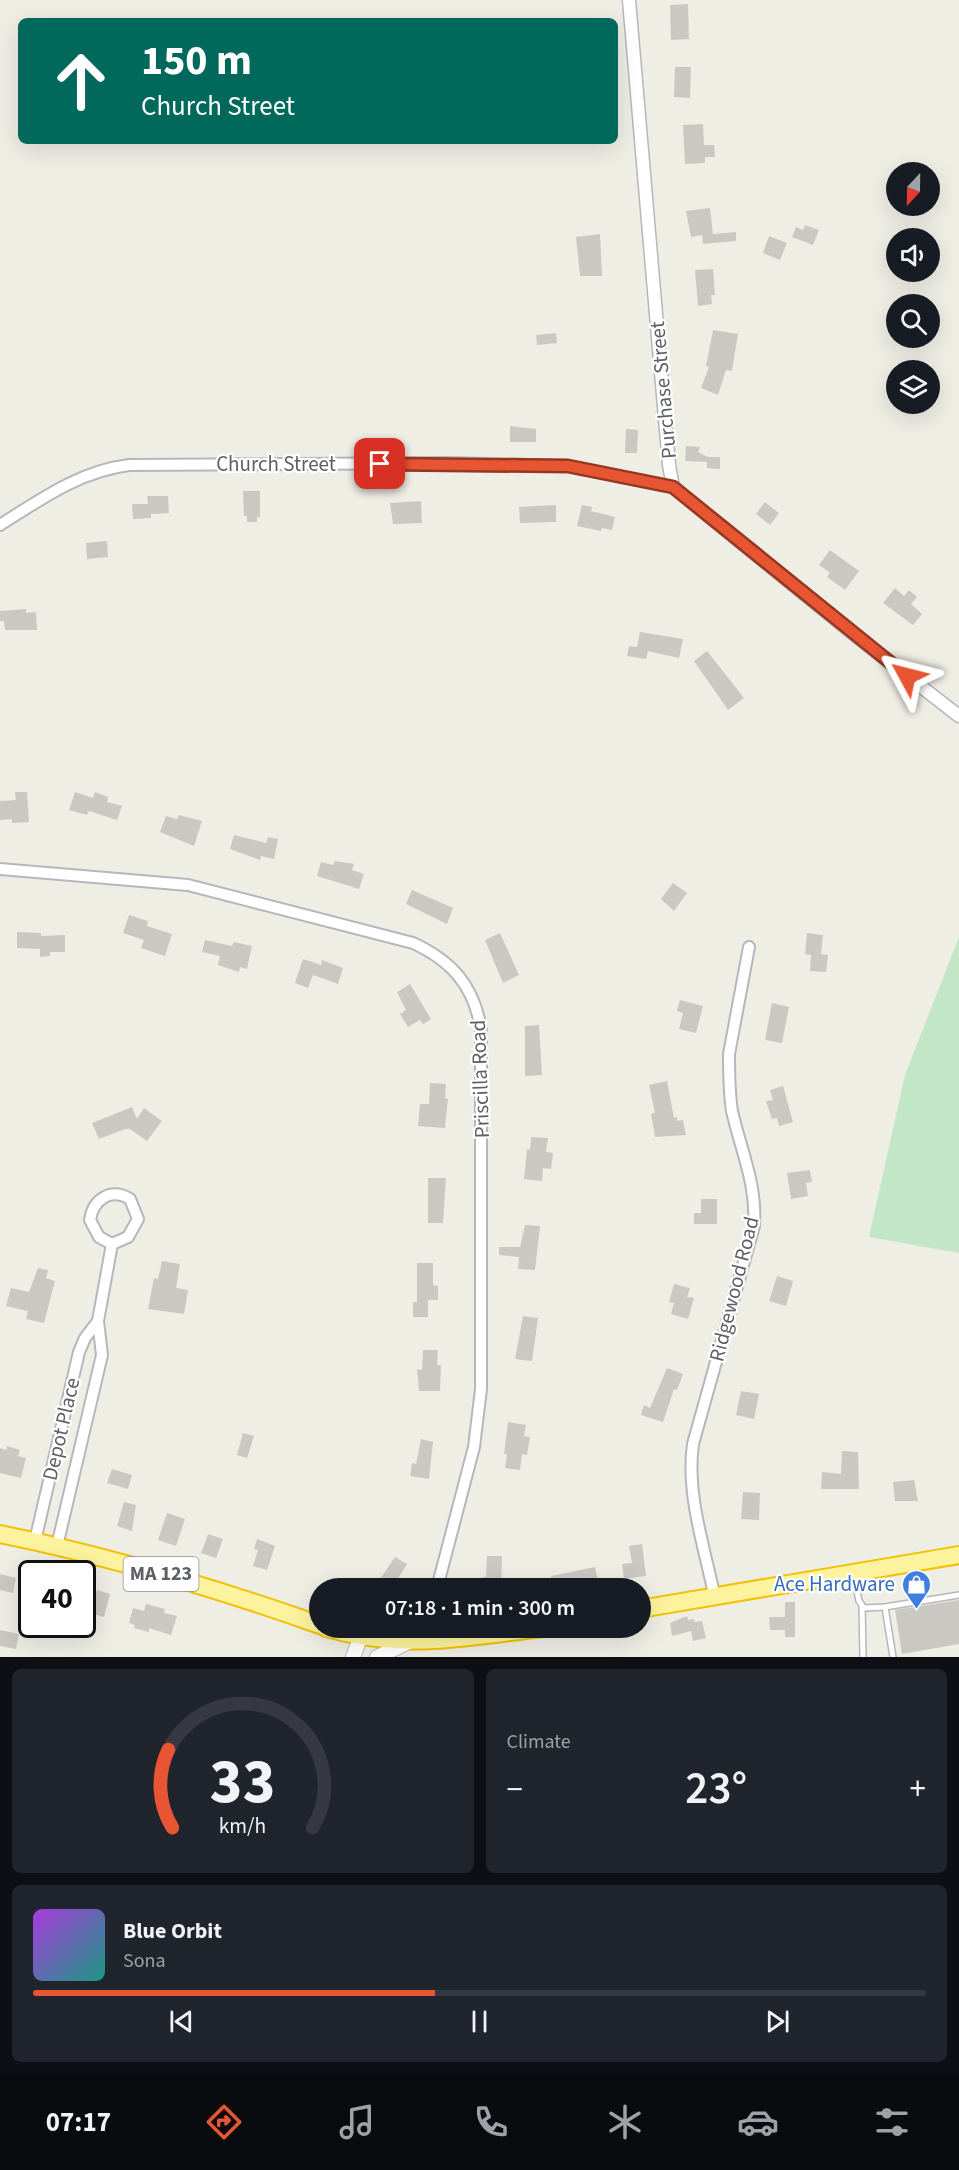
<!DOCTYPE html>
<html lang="en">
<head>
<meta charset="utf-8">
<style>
	body { margin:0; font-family:"Source Sans 3",sans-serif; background:#20242c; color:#f1f3f6; height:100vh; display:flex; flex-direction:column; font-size:22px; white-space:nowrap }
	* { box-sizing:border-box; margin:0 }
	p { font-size:20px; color:#9ea1a6 }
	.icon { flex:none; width:33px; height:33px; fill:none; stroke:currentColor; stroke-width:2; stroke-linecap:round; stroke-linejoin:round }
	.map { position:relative; height:1657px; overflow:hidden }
	.details { display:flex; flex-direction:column; gap:12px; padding:12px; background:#0d0f14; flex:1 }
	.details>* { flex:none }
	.guide { position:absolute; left:18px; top:18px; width:600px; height:126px; border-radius:9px; box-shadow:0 6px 24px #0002; background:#00695c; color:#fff; overflow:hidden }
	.needle { width:39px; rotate:202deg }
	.controls { position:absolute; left:886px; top:162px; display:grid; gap:12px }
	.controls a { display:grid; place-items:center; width:54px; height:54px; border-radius:50%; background:#171b24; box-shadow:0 6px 24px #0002; font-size:30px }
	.speed { position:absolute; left:18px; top:1560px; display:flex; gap:12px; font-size:30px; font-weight:700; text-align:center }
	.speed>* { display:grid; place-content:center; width:78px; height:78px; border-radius:50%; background:#171b24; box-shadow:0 6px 24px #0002; line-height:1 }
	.speed .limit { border:3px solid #111; border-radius:9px; background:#fff; color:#111 }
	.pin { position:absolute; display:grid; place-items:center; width:51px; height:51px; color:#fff; margin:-26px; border-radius:12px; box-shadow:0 3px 9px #0006 }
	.me { position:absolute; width:66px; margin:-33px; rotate:308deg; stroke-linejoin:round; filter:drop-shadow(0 0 4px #0008) }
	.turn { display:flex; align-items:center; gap:21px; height:126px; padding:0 24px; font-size:27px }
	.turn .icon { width:78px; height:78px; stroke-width:2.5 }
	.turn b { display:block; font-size:42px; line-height:51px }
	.big { font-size:45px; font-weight:600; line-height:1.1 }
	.details .widget { flex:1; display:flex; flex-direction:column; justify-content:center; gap:9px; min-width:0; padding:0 21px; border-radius:9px; background:#20242c }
	.details .dial { align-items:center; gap:0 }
	.dial svg { height:156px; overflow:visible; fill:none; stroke:#363941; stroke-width:7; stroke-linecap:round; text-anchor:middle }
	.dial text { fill:#f1f3f6; stroke:none }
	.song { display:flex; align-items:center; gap:18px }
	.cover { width:72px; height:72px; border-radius:9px; background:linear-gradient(135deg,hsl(280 70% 55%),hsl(170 70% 35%)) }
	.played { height:6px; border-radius:3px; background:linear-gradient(90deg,#e75533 45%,#363941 45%) }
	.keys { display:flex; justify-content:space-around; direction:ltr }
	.heat { display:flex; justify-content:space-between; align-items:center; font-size:33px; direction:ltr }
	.details .tiles { flex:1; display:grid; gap:12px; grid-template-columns:1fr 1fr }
	.widget:last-child { grid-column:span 2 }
	.trip { position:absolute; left:309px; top:1578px; width:342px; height:60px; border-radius:30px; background:#171b24; box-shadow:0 6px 24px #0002; font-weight:600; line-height:60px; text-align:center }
	.menu { display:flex; height:96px; justify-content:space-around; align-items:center; background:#090b0e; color:#9ea1a6 }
	.menu .icon { width:42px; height:42px }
	.menu .current { color:#e75533 }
	.menu b { font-size:27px; color:#f1f3f6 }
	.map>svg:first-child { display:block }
	.green { fill:#c2e6c6 }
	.building { fill:#cac8c2 }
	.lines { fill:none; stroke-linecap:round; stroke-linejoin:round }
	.service-casing { stroke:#b6b7bc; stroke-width:8 }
	.minor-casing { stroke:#b6b7bc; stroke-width:14 }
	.tertiary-casing { stroke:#b6b7bc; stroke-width:15 }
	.secondary-casing { stroke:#b7b9bf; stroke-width:16 }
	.trunk-casing { stroke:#f1c203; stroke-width:20 }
	.service { stroke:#fff; stroke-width:5 }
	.minor { stroke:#fff; stroke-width:10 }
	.tertiary { stroke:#fff; stroke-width:12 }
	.secondary { stroke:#fff; stroke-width:14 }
	.trunk { stroke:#fdf39e; stroke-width:16 }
	.route-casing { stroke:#963721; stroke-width:15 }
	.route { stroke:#e75533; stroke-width:10 }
	.labels { text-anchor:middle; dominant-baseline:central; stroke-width:4.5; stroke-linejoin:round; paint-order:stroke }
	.shield { fill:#fff; stroke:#8e9093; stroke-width:1.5 }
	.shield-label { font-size:20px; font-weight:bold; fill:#5d6065 }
	.street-label { font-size:21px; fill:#5d6065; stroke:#fff }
	.shop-label { font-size:21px; fill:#366cbe; stroke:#fff; text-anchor:end }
</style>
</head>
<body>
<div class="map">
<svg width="959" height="1657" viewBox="0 0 959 1657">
	<rect width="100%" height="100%" fill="#efeee5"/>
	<path class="green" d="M959 937V1253L869 1237 905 1075Z"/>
	<path class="building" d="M688 4 689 39 671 40 670 5Z
		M675 67H691L690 98 674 97Z
		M703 124 704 145H714L715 157H705V163L685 164 683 125Z
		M710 208 713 234 736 232V241L703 244 702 235 691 237 686 211Z
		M805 225 819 230 813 245 792 237 796 227 803 230Z
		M600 234 602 276H580L576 237Z
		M769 236 787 243 780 260 763 253Z
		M713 269 715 295H711L712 304 698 306 695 270Z
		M713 330 738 334 732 371 726 370 718 395 701 388 709 367 706 366Z
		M556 333 557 343 537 345 536 335Z
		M510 426 536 429V442H510Z
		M626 429 638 430 637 453H625Z
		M686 446 700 447 698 452 708 457H720V469L707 468V462L685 461Z
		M243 491H260V517H257V522H247V516H244Z
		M147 496H168L169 513 151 514V518L133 519 132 504H148Z
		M421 501 422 523 393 524 390 503Z
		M765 502 779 513 770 525 756 514Z
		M556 505V522L520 523 519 507Z
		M582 505 592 507 591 511 615 517 612 530 602 528 601 531 577 526Z
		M107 541 108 557 87 559 86 543Z
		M830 550 859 571 845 590 827 577 830 573 819 565Z
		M895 588 904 596 909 590 917 597 911 604 922 614 913 625 883 603Z
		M26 609V613L36 612 37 630H5L4 621H0V611Z
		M640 632 683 639 679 658 648 651 646 659 627 656 629 646 637 647Z
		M707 651 744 698 728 710 694 661Z
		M15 792H27L29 822 12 823V819L0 820V801L16 800Z
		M75 792 93 798 95 792 108 797 107 802 122 806 117 820 89 811 87 815 69 810Z
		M179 815 202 821 194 846 160 832 166 816 177 819Z
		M234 835 266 843 268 837 278 839 274 859 261 856 260 860 230 849Z
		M335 861 354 864 352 870 364 874 359 889 317 876 321 862 333 865Z
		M673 883 687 893 674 911 661 899Z
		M412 890 453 908 447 924 406 904Z
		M129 915 148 921 147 926 172 934 165 956 141 948 144 940 123 933Z
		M17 932 41 933V936L65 935V952H50V956L40 957V949L17 948Z
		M500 933 519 975 503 983 485 940Z
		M807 933 823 935 821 954 828 955 826 972 810 971 811 955 805 954Z
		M205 940 232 946 234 942 252 946 247 969 240 967 239 972 218 965 220 956 202 952Z
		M303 959 321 965 322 960 343 968 338 984 313 975 308 988 295 983Z
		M410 984 431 1019 423 1024 420 1020 408 1027 400 1014 406 1010 397 992Z
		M680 1000 703 1006 696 1033 679 1029 683 1013 677 1011Z
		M772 1003 789 1007 782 1043 765 1040Z
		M539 1025 542 1075 525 1076V1026Z
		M667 1081 674 1118 677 1117V1121L683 1120 686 1135 655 1137 651 1114 655 1113 649 1085Z
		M430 1083 446 1084 445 1098 448 1099 445 1128 418 1126 420 1104H429Z
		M783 1086 793 1122 779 1126 777 1118 772 1119 766 1101 773 1100 770 1090Z
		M132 1107 137 1119 144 1108 162 1121 147 1141 130 1129H125L99 1139 92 1123Z
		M531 1137 548 1138 546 1152 553 1153 551 1169 543 1168 542 1181 524 1179 527 1149 530 1150Z
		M810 1170 812 1182 806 1183 808 1196 791 1199 787 1173Z
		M428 1178H446L443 1223H428Z
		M701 1199H717V1224H694V1213H701Z
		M525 1225 540 1226 535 1270 518 1269 519 1257 499 1255V1247H520Z
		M162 1261 180 1264 176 1288 188 1290 184 1314 148 1309 154 1278 158 1279Z
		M417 1263H433V1285L438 1286V1300H428V1317H413V1302H417Z
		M38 1268 48 1270 46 1278 55 1281 44 1323 26 1319 28 1311 6 1306 11 1288 29 1292Z
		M777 1276 793 1281 786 1306 769 1301Z
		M674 1284 690 1288 687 1297 694 1298 688 1319 671 1314 674 1303 669 1302Z
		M523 1316 538 1318 532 1361 515 1359Z
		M423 1350H438L437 1365H441L440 1391H419L417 1369 422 1370Z
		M667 1368 683 1374 677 1390 674 1389 663 1422 641 1415 644 1405 650 1408Z
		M741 1391 759 1394 754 1419 736 1415Z
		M508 1422 526 1425 524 1436 530 1437 527 1455 522 1454 520 1470 505 1468 507 1454H504Z
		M243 1433 254 1436 247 1458 237 1455Z
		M421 1439 433 1442 429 1479 410 1476 412 1463 416 1464Z
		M7 1446 20 1450 18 1456 26 1458 21 1478 0 1473V1448L6 1450Z
		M842 1451 858 1452 859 1489H821L822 1472 841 1474Z
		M112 1469 132 1475 128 1489 107 1483Z
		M914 1480 918 1501H895L893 1482Z
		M743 1492 760 1493 759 1520 741 1519Z
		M124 1502 136 1505 132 1531 117 1526Z
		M167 1513 185 1519 176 1546 158 1540Z
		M208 1534 223 1539 216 1558 201 1553Z
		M257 1539 275 1546 267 1570 253 1566 258 1550 254 1549Z
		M642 1544 646 1576 624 1579 622 1564 632 1563 629 1546Z
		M487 1556H502L501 1588H482V1577H486Z
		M395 1557 407 1564 392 1588H374Z
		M595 1567 599 1585 582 1588H553L551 1576Z
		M0 1574 16 1578 13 1593 0 1590Z
		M97 1590 110 1594 104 1617 90 1613Z
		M959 1600V1644L902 1654 895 1610Z
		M785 1602H795V1637H785V1630H770L769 1617H785Z
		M146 1604 165 1609 164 1613 177 1616 171 1635 149 1628V1632L134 1628 135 1625 129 1623 133 1608 144 1611Z
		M687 1616 688 1620 694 1619V1622L702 1621 706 1638 693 1641 691 1631 672 1636 670 1623Z
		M0 1630 19 1634 16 1649 0 1646Z"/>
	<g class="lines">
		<defs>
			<path id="service" d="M854 1576 859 1601 864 1608 885 1607 959 1595
				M862 1605 863 1657
				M885 1607 893 1657"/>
			<path id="minor" d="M0 525C41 499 80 471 129 465L446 463 568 466 673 487
				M0 869 188 885 413 943C452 961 474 986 481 1029V1389L474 1447 437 1588
				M35 1541 79 1352 85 1338 98 1321
				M57 1546 102 1355 98 1321 112 1244 128 1237 138 1219 130 1199C110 1187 93 1200 90 1220L99 1237 112 1244
				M714 1594C704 1546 686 1493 693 1444L754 1226C757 1184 741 1151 732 1111 729 1092 729 1073 729 1054L749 947
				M423 1642 427 1628"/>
			<path id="tertiary" d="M629 0 669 465 673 487 856 636 959 716"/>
			<path id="secondary" d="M353 1657 361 1636
				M377 1657 409 1642"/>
			<path id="trunk" d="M0 1534C109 1556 215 1588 320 1625
				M640 1609 959 1555
				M326 1628C406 1651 463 1637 543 1628"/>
		</defs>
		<use href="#service" class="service-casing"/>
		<use href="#minor" class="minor-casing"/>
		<use href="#tertiary" class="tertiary-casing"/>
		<use href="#secondary" class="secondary-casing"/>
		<use href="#trunk" class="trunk-casing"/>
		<use href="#service" class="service"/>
		<use href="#minor" class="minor"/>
		<use href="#tertiary" class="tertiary"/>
		<use href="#secondary" class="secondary"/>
		<use href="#trunk" class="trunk"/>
	</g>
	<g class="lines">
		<defs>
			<path id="route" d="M380 464 568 466 673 487 907 676"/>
		</defs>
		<use href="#route" class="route-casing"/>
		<use href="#route" class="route"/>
	</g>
	<defs>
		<symbol id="shop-pin" viewBox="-11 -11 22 30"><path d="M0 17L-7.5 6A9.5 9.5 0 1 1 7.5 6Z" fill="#3f7fe0" stroke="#fff"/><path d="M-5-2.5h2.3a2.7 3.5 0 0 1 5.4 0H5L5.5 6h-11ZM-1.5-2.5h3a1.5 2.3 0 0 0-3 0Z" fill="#fff"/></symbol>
	</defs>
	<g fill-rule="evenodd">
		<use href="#shop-pin" x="900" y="1568" width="33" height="45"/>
	</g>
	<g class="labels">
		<rect class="shield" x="123.5" y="1557" width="75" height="34" rx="4.5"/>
		<g class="shield-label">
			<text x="161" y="1574">MA 123</text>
		</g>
		<g class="street-label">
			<text transform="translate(663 390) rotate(-95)">Purchase Street</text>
			<text x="276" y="464">Church Street</text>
			<text transform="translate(480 1079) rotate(-92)">Priscilla Road</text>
			<text transform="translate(734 1289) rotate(-76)">Ridgewood Road</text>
			<text transform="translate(61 1429) rotate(-77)">Depot Place</text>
		</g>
		<g class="shop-label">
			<text x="895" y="1584">Ace Hardware</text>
		</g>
	</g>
</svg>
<div class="controls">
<a><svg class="needle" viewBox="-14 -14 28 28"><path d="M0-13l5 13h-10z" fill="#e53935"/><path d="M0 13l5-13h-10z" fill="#9ea1a6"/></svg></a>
<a><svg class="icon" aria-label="sound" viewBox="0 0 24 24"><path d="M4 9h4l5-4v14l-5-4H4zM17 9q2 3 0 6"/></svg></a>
<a><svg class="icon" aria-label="search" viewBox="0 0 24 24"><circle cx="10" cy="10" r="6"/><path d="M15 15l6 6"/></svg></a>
<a><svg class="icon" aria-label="layers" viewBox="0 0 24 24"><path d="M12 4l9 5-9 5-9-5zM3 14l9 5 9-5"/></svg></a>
</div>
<div class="speed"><div class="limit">40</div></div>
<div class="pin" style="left:380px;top:464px;background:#d93025"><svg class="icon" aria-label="arrive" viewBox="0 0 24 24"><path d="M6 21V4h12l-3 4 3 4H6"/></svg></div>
<svg class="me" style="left:907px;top:676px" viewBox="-20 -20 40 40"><path d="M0-17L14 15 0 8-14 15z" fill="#e75533" stroke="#fff" stroke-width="4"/></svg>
<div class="trip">07:18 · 1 min · 300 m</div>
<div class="guide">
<div class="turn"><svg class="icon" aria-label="ahead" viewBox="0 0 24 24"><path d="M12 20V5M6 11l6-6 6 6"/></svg><div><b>150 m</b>Church Street</div></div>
</div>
</div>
<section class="details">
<div class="tiles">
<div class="widget dial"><svg viewBox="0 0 100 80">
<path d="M14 69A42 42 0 1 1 86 69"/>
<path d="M14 69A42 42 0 0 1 12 29" stroke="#e75533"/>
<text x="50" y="56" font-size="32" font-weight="700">33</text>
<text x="50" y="72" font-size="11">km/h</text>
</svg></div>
<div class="widget"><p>Climate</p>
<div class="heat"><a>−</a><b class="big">23°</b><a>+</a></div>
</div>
<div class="widget">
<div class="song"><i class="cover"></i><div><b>Blue Orbit</b><p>Sona</p></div></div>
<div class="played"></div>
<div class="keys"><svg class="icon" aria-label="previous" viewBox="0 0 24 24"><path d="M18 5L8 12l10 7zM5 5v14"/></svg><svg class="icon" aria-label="pause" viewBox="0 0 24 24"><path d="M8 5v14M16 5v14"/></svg><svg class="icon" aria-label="next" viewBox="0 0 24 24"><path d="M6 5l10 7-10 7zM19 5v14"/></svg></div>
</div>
</div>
</section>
<nav class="menu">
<b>07:17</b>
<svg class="icon current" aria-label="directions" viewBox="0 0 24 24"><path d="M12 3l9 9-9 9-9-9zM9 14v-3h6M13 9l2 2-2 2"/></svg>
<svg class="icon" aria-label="music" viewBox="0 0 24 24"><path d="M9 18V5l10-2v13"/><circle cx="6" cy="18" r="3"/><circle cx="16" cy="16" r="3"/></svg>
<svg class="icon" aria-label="phone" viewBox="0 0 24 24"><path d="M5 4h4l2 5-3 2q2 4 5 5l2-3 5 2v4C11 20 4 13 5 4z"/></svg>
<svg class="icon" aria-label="climate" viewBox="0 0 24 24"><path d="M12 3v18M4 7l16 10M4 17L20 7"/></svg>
<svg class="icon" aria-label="car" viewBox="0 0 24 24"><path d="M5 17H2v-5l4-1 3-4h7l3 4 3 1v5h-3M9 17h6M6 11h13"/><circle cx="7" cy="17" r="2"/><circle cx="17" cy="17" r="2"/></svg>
<svg class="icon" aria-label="filters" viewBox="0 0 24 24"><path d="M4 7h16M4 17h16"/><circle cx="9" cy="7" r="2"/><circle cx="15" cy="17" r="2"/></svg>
</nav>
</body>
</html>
